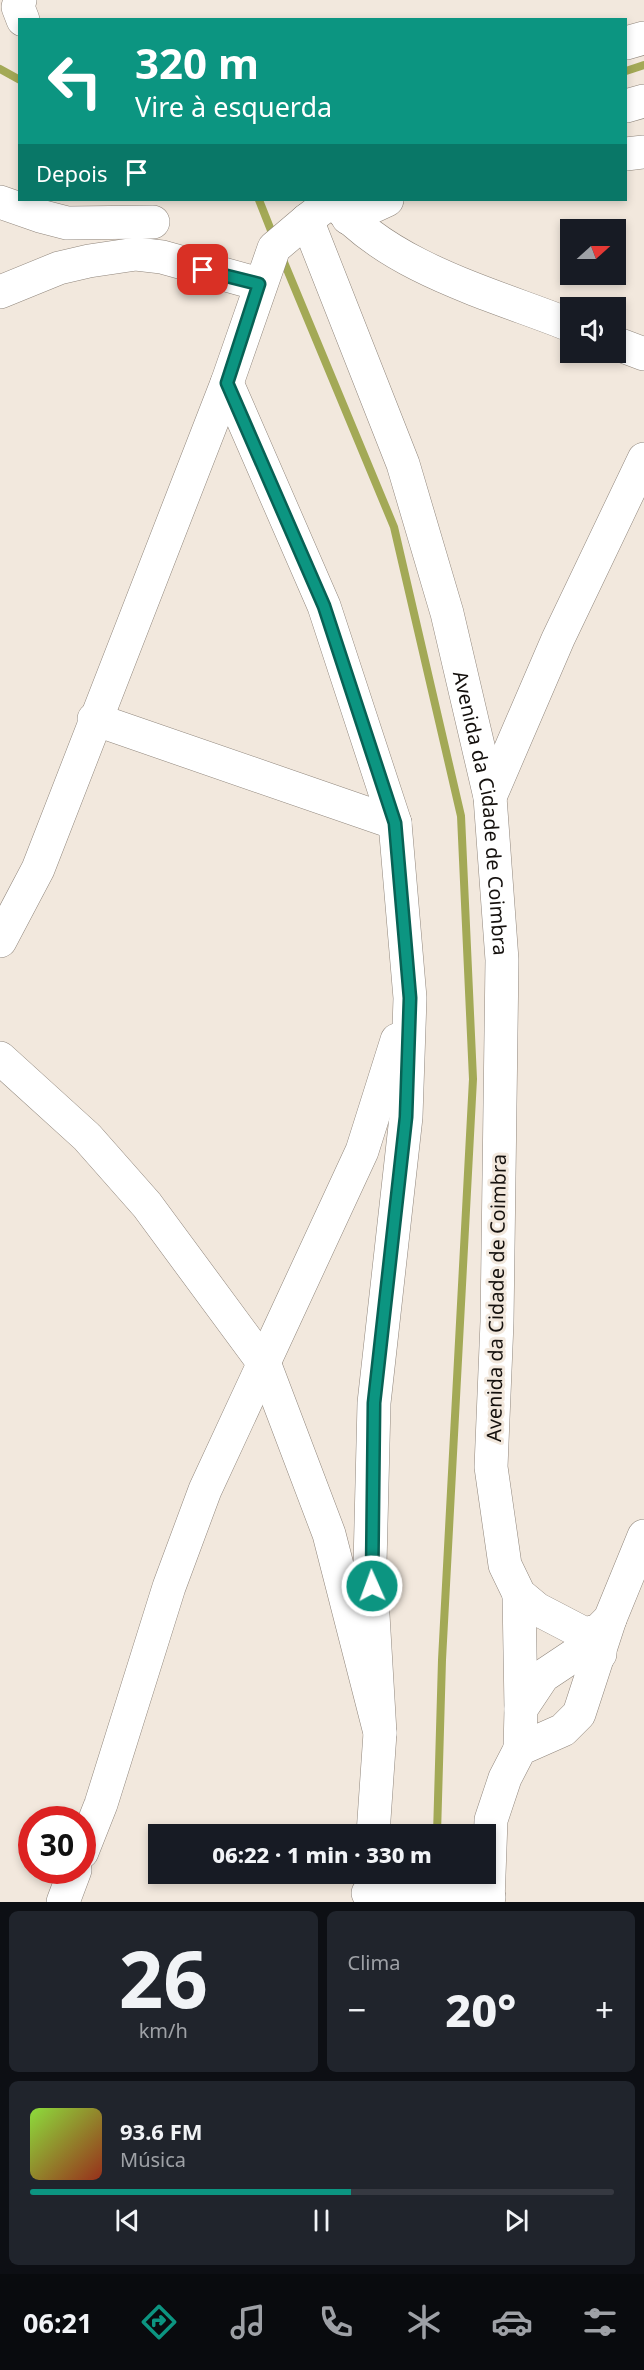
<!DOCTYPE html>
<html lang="pt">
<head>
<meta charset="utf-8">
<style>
	body { margin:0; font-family:"Noto Sans",sans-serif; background:#20242c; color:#f1f3f6; height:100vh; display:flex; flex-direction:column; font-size:22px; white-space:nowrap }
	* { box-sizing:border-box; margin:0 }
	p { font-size:20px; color:#9ea1a6 }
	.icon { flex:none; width:33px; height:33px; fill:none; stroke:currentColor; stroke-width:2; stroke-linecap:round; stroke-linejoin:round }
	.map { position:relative; height:1902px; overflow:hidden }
	.drawer { display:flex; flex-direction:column; gap:9px; padding:9px; background:#0d0f14; flex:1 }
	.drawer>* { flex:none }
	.banner { position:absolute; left:18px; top:18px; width:609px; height:183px; border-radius:0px; box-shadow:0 3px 9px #0003; background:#0c9581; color:#fff; overflow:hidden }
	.needle { width:39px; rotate:69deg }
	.fabs { position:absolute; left:560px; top:219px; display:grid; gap:12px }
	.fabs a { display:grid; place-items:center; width:66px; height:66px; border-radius:0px; background:#171b24; box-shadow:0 3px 9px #0003; font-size:30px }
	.speed { position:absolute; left:18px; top:1806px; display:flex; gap:12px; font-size:30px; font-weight:700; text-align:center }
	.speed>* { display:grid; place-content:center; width:78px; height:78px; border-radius:50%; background:#171b24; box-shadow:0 3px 9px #0003; line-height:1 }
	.speed .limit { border:9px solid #d22; background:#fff; color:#111 }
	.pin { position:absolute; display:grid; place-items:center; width:51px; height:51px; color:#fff; margin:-26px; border-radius:12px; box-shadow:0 3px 9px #0006 }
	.me { position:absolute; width:66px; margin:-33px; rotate:358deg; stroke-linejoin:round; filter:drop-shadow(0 0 4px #0008) }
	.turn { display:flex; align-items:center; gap:21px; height:126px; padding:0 18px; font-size:27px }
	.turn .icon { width:78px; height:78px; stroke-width:2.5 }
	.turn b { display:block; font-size:42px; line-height:51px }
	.then { display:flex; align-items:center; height:57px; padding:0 18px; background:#0003; gap:12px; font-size:22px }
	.big { font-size:45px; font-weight:800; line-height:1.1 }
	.drawer .tile { flex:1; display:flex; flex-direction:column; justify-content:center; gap:9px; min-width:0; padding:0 21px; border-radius:9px; background:#20242c }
	.drawer .dial { align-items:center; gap:0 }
	.dial b { font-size:78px; line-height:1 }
	.song { display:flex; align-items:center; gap:18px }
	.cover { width:72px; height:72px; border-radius:9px; background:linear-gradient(135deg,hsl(90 70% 55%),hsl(10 70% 35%)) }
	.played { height:6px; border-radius:3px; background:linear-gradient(90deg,#0c9581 55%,#363941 55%) }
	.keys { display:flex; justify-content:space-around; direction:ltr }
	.heat { display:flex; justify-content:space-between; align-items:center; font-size:33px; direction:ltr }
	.drawer .tiles { flex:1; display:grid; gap:9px; grid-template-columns:1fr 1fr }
	.tile:last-child { grid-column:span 2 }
	.trip { position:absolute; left:148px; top:1824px; width:348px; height:60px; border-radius:0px; background:#171b24; box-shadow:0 3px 9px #0003; font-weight:800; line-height:60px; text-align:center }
	.tab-bar { display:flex; height:96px; justify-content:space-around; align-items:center; background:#090b0e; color:#9ea1a6 }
	.tab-bar .icon { width:42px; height:42px }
	.tab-bar .on { color:#0c9581 }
	.tab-bar b { font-size:27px; color:#f1f3f6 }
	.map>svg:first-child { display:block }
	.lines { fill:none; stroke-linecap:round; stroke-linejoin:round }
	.stream { stroke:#a3a956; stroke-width:8 }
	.street-casing { stroke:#90867c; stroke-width:34 }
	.street { stroke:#fff; stroke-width:33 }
	.route-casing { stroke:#086154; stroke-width:15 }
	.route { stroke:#0c9581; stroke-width:10 }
	.labels { text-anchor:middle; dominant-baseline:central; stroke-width:6; stroke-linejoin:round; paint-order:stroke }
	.street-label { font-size:20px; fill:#15110e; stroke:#f2e8dd }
</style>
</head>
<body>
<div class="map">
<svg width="644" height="1902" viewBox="0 0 644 1902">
	<rect width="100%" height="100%" fill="#f2e8dd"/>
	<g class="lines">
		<path class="stream" d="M0 69 20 80
			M626 71 644 65
			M259 200 274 238
			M281 255 394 527 461 816 473 1079 442 1660 437 1834
			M435 1890V1874"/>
		<defs>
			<g id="street">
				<path d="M20 0 18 7 23 20"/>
				<path d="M626 43 644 38"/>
				<path d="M626 106 644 101"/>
				<path d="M626 154 644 152"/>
				<path id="s1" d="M333 200 307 220 403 464 447 613 490 797 502 960 497 1322 491 1467 505 1565 519 1594 537 1609 585 1634 599 1630 610 1619 644 1536"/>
				<path d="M333 200C387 267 492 294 570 325"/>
				<path d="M0 202 40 216 67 223 153 222"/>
				<path d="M348 218 387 200"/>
				<path d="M0 292 59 268 89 261 136 254 162 257 259 284"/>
				<path d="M615 343 644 354"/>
				<path d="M227 383 324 606 395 823 410 998 406 1117 374 1403 370 1564 380 1733"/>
				<path d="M94 719 395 823"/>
				<path d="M490 797 558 639 644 459"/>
				<path d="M0 941 38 869 227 383 274 248 307 220"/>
				<path d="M0 1058 87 1137 147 1205 265 1365 329 1534 380 1733 373 1834"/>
				<path d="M519 1594 521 1709"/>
				<path d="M520 1749 521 1709 543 1676 573 1656 600 1654"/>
				<path d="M82 1852 101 1804 169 1587 205 1490 362 1151 397 1040"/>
				<path d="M368 1893 489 1897"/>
				<path d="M63 1902 75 1870"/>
				<path d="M488 1902 491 1820 505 1778 520 1749 563 1730 579 1714 610 1619"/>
			</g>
		</defs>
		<use href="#street" class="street-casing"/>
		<use href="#street" class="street"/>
	</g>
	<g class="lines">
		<defs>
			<path id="route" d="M203 270 259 284 227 383 324 606 395 823 410 998 406 1117 374 1403 372 1586"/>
		</defs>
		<use href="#route" class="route-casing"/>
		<use href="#route" class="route"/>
	</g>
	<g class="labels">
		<g class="street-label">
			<text stroke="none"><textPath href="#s1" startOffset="654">Avenida da Cidade de Coimbra</textPath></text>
			<text transform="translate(496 1298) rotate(-89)">Avenida da Cidade de Coimbra</text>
		</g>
	</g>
</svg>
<div class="fabs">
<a><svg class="needle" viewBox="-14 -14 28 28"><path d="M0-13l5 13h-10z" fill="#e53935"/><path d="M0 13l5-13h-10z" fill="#9ea1a6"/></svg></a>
<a><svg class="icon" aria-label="sound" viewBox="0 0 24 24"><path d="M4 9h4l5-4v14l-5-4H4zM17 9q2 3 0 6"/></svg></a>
</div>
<div class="speed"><div class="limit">30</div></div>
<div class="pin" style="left:203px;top:270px;background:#d93025"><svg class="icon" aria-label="arrive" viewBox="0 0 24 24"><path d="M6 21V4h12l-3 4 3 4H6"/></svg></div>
<svg class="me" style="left:372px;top:1586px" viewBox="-20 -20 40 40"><circle r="17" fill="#0c9581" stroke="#fff" stroke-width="3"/><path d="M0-11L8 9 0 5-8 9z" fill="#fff"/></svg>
<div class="trip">06:22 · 1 min · 330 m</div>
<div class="banner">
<div class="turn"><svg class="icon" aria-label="left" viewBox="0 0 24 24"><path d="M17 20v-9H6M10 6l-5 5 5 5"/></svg><div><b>320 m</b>Vire à esquerda</div></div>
<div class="then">Depois<svg class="icon" aria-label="arrive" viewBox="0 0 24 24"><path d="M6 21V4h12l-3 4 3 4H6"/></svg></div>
</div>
</div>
<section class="drawer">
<div class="tiles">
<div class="tile dial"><b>26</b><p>km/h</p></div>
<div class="tile"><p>Clima</p>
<div class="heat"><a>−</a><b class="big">20°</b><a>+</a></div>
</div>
<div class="tile">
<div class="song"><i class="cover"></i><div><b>93.6 FM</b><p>Música</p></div></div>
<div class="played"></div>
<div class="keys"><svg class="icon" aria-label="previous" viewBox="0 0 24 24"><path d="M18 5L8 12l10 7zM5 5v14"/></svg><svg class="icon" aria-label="pause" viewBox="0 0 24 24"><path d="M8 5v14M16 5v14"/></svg><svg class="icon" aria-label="next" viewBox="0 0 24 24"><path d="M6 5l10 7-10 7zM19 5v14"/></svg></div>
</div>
</div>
</section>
<nav class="tab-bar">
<b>06:21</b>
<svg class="icon on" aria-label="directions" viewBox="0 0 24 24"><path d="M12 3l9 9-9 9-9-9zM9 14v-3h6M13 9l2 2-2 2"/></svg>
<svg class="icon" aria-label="music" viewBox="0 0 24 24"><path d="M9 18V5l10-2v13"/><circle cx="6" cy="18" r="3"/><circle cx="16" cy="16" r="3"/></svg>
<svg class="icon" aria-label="phone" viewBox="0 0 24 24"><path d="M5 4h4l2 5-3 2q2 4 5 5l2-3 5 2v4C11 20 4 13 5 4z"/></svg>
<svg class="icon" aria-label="climate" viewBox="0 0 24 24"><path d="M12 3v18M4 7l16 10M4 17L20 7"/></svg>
<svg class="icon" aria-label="car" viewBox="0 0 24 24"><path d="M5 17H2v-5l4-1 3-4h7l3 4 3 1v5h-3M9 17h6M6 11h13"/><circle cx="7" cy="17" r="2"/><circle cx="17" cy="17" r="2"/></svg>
<svg class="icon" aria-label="filters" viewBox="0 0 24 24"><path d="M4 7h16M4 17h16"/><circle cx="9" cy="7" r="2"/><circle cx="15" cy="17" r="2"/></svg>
</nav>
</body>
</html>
